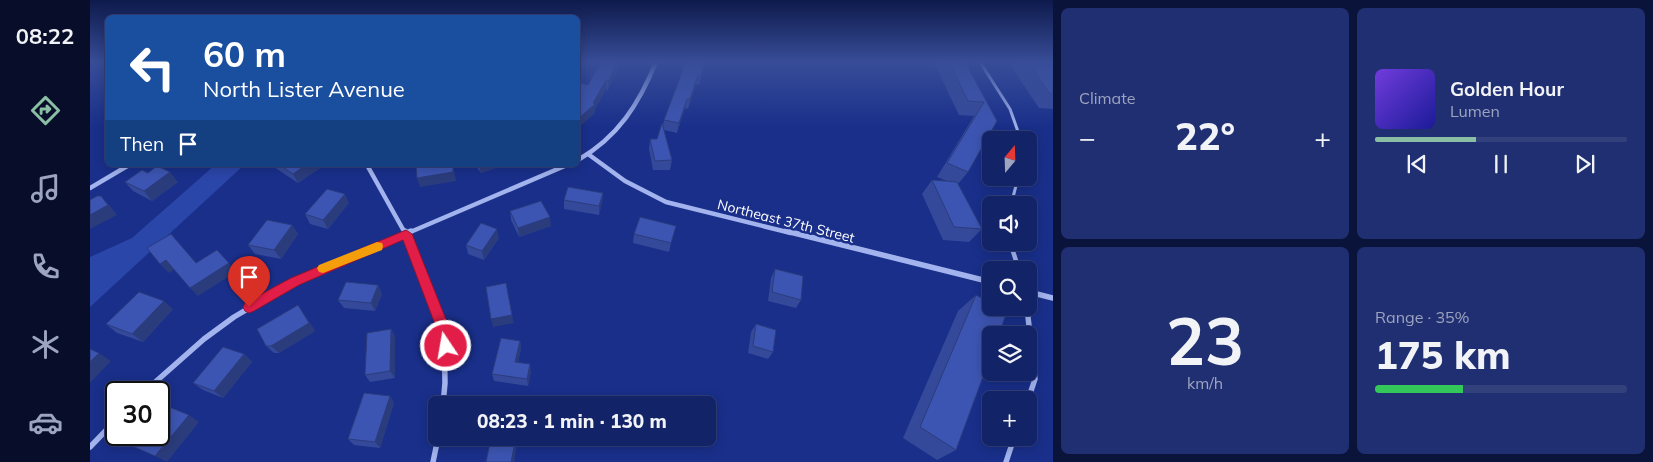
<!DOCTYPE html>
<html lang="en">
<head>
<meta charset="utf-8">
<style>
	body { margin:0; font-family:Mulish,sans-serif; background:#202f71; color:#f1f3f6; height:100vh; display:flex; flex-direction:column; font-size:19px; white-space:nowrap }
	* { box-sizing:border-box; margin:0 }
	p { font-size:16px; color:#9da4c0 }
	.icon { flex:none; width:28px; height:28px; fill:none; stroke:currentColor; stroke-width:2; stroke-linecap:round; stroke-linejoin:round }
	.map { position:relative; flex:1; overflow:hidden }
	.sheet { display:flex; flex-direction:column; gap:8px; padding:8px; background:#0a1339; width:600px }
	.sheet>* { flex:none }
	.guide { position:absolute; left:15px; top:15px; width:475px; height:152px; border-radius:8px; box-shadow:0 2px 12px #0003,0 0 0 1px #32407c; background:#1a4fa0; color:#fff; overflow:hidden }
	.needle { width:32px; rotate:19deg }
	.buttons { position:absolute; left:892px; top:131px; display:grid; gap:10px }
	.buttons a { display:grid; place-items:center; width:55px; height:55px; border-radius:8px; background:#132368; box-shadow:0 2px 12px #0003,0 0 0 1px #32407c; font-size:25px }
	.speed { position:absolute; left:15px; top:381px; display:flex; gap:10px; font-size:25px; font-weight:700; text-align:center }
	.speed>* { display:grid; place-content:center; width:65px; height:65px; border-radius:50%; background:#132368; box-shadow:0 2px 12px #0003,0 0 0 1px #32407c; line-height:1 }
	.speed .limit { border:2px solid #111; border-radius:8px; background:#fff; color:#111 }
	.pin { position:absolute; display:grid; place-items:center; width:42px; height:42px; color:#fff; margin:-51px -21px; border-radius:50% 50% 50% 0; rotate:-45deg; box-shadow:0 0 5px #0007 }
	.pin .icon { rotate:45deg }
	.me { position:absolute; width:55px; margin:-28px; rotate:348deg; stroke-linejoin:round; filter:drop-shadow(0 0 4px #0008) }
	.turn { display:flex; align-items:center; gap:18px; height:105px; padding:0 15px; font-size:22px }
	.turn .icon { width:65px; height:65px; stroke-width:2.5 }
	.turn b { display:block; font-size:35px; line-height:42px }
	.then { display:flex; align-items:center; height:48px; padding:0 15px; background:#0003; gap:10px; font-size:19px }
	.big { font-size:38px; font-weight:800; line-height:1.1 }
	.sheet .tile { flex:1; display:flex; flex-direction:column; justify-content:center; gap:8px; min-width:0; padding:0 18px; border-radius:8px; background:#202f71 }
	.sheet .dial { align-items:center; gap:0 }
	.dial b { font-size:65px; line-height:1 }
	.song { display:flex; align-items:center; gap:15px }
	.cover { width:60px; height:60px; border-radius:8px; background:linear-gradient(135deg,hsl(260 70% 55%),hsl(240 70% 35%)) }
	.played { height:5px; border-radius:2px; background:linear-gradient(90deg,#8abfa5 40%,#32407c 40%) }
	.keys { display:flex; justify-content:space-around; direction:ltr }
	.heat { display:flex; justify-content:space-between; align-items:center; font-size:28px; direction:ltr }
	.charge { height:8px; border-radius:4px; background:linear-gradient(90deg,#34c759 35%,#32407c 0) }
	.sheet .tiles { flex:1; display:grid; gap:8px; grid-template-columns:repeat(2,1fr) }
	.trip { position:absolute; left:338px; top:396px; width:288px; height:50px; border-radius:8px; background:#132368; box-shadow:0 2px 12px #0003,0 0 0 1px #32407c; font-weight:800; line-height:50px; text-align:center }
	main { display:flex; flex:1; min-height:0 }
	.tabs { display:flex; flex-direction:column; width:90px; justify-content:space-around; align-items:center; background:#080e2a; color:#9da4c0 }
	.tabs .icon { width:35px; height:35px }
	.tabs .on { color:#8abfa5 }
	.tabs b { font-size:22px; color:#f1f3f6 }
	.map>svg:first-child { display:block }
	.green { fill:#2b46a9 }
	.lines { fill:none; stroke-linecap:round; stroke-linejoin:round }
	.lane-far1 { stroke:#a2b3ee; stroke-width:3 }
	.lane { stroke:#a2b3ee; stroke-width:4.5 }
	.street-far1 { stroke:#a2b3ee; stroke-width:4.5 }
	.street { stroke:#a2b3ee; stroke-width:5.5 }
	.wall { fill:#344999 }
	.shaded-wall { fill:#2b3c7d }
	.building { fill:#3d55b2; stroke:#2b3c7d }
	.route { fill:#e11d48; stroke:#92132f }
	.slow { fill:#f59e0b }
	.labels { text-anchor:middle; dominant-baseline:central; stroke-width:5; stroke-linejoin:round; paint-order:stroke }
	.street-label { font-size:14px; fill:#fff; stroke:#192f8a }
</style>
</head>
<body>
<main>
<nav class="tabs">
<b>08:22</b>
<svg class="icon on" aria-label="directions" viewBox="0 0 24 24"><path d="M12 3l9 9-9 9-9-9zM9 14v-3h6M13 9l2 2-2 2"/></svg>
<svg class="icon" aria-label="music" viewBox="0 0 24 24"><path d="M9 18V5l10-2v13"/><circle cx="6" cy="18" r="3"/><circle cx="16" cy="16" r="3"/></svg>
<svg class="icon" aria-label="phone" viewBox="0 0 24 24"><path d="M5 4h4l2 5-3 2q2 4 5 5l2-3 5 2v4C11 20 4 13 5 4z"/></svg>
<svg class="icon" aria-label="climate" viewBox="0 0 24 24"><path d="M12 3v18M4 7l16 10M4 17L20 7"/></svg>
<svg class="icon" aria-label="car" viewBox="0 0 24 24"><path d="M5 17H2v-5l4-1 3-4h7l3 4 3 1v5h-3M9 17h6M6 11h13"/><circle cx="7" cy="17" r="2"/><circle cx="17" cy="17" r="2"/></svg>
</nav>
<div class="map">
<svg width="963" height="462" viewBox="0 0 963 462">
	<rect width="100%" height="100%" fill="#192f8a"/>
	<path class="green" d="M125 165H154L0 307V257L42 238Z"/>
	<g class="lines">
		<path class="lane-far1" d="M890 62 920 109 931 140
			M921 205 928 178"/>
		<path class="lane" d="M920 242 929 270"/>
		<path class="street-far1" d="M498 154 535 181 576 202 701 233
			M488 160C528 137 549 104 566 62
			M277 165 315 233
			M0 188 39 165
			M318 233 477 165"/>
		<path class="street" d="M315 231 354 332 355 383 353 405
			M696 231 901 282
			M939 292 963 298
			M937 308 945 379 938 400
			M54 392 114 339 144 317 205 281 321 231
			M0 447 26 420
			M343 462 348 438
			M916 462 924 438"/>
	</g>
	<path class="wall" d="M531 62 518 90 516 89 505 109 504 114 498 85Z
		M615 62 609 85 606 84 598 109 595 108 587 133 574 130 582 160 580 170H563L559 149 560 139H567L573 125 574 120Z
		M847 62H875L907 121 878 172 868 184 892 229 879 242 853 240 832 194 842 180 857 181 847 177 884 116 869 115 845 65Z
		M923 62H959L963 67V109L949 108 920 65Z
		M181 165H232L233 166 208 183Z
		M385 165H414L391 173Z
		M58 173 88 182 62 201 43 191 35 182Z
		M513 193 512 202 509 215 474 209V200Z
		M259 203 238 229 220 224 215 214Z
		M420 211 461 226 429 237 421 220Z
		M202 225 208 234 191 259 165 254 158 245Z
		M544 234 583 235 579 252 543 243Z
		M409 238 394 260 378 254 376 245Z
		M685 269 711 300 706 308 678 301 681 278Z
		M288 285 292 294 285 311 254 308 248 300Z
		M886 295 866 450 847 460 813 438 868 311Z
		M83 309 53 342 27 333 16 324Z
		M214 314 225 331 189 353H184L176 346Z
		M666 324 683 352 678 359 658 353 661 332Z
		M301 329 305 337V378L280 382 275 375Z
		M430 341 431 348 428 362 441 371 438 386 404 381 402 374Z
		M154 354 162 362 133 398 113 390 103 383Z
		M300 396 304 403 290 448 264 445 258 439Z"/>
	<path class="shaded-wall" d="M527 62H531L518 90 519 80Z
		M608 75 606 84 598 109 600 99Z
		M516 80V89L505 109 504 114 488 128V119L503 103Z
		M597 99 595 108 587 133 589 123Z
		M216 165H232L233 166 208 183 203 174Z
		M363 165 366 181 330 187 327 178Z
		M389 165H414L391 173Z
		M80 172 88 182 62 201 54 191Z
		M513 193 512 202 509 215V206Z
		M255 194 259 203 238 229 233 220Z
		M11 196 20 206 27 215 0 229V215Z
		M460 217 461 226 429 237 428 228Z
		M202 225 208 234 191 259 184 250Z
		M407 229 409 238 394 260 392 251Z
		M76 260 85 269 79 273 70 264Z
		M139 263 146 272 108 296 100 288Z
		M288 285 292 294 285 311 281 303Z
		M74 301 83 309 53 342 42 334Z
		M208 305 214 314 225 331 189 353 181 346Z
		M422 315 424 323 403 327 401 319Z
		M301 329 305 337V378L300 371Z
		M430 341 431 348 427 369 425 362Z
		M9 353 21 361 0 383V362Z
		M154 354 162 362 133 398 124 391Z
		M440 364 441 371 438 386 437 379Z
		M300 396 304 403 290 448 285 442Z
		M99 415 109 422 77 462 65 456Z
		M426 438H428L424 462H421Z"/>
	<path class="building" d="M511 62H527L519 80H516L503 103 505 104 488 119V87L490 83 498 85Z
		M596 62H614L611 76 608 75 600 99H597L589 123 574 120Z
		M859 62H875L907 121 878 172 857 163 894 102 878 101Z
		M938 62H959L963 67V94H960Z
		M572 123 582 160 565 161 560 139H567Z
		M190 165H216L203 174Z
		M330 165H363V172L327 178 326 166Z
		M67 166 80 172 54 191 35 182 52 170 58 173Z
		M842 180 867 182 892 229 864 227Z
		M478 187 513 193 509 206 474 200Z
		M237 189 255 194 233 220 215 214Z
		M7 196H11L18 205 0 215V200Z
		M451 201 460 217 428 228 420 211Z
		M550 217 586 226 581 243 544 234Z
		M177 220 202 225 184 250 158 245Z
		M391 223 407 229 392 251 376 245Z
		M81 234 106 263 127 250 139 263 100 288 76 260 70 264 57 248Z
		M685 269 713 276 711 300 682 292Z
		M256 282 288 285 281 303 248 300Z
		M416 283 422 315 401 319 396 287Z
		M49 292 74 301 42 334 16 324Z
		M886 295 901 303V308H910L917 311 909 335H901V355L866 450 830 427Z
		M208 305 219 323 181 346H176L167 329Z
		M666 324 686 330 683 352 663 346Z
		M301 329 300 371 275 375 277 333Z
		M411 338 430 341 425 362 440 364 437 379 402 374Z
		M133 347 154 354 124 391 103 383Z
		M0 349 9 353 0 362Z
		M274 393 300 396 285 442 258 439Z
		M74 405 99 415 65 456 40 445 49 435H69V412Z
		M401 438H426L421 462H396Z"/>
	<linearGradient id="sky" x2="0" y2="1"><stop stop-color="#0e1a4c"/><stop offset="0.49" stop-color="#384d98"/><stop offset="1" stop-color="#384d98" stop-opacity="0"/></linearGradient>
	<rect width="963" height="127" fill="url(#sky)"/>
	<path class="route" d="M316 230 322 234 361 332 362 346 360 350 356 352 351 350 348 332 313 240 209 285 164 311 159 313 155 311 153 307 155 303 201 278Z"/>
	<path class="slow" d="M287 242 292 243 293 246 292 250 233 273 229 272 227 268 229 265Z"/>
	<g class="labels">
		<g class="street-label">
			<text transform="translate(696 221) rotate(14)">Northeast 37th Street</text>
		</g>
	</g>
</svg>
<div class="buttons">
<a><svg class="needle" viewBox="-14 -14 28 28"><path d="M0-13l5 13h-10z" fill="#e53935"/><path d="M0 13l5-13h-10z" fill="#9da4c0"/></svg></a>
<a><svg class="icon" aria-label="sound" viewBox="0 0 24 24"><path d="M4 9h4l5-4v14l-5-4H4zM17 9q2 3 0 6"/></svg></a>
<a><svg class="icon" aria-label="search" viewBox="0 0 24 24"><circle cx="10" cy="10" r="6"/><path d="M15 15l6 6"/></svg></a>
<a><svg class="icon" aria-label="layers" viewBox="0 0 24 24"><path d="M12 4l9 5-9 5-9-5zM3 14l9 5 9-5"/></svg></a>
<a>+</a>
</div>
<div class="speed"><div class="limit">30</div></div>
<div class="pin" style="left:159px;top:307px;background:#d93025"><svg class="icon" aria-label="arrive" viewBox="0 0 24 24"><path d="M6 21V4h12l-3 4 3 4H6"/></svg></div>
<svg class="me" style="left:356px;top:346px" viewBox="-20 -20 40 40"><circle r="17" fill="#e11d48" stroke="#fff" stroke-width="3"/><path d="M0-11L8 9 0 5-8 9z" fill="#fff"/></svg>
<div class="trip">08:23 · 1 min · 130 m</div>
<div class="guide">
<div class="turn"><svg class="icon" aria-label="left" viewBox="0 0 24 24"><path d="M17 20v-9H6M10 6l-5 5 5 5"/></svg><div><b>60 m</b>North Lister Avenue</div></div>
<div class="then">Then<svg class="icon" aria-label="arrive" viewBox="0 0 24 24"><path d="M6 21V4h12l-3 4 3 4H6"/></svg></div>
</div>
</div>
<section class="sheet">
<div class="tiles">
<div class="tile"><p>Climate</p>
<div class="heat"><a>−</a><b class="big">22°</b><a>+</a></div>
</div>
<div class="tile">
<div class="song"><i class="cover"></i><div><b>Golden Hour</b><p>Lumen</p></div></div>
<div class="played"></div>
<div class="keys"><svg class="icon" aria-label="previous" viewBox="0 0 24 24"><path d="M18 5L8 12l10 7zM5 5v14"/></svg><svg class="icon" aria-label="pause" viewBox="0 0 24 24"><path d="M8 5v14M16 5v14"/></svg><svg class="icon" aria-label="next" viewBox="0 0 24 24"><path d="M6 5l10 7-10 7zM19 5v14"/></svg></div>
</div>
<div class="tile dial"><b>23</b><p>km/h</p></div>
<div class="tile"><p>Range · 35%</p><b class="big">175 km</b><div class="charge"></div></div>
</div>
</section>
</main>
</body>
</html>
